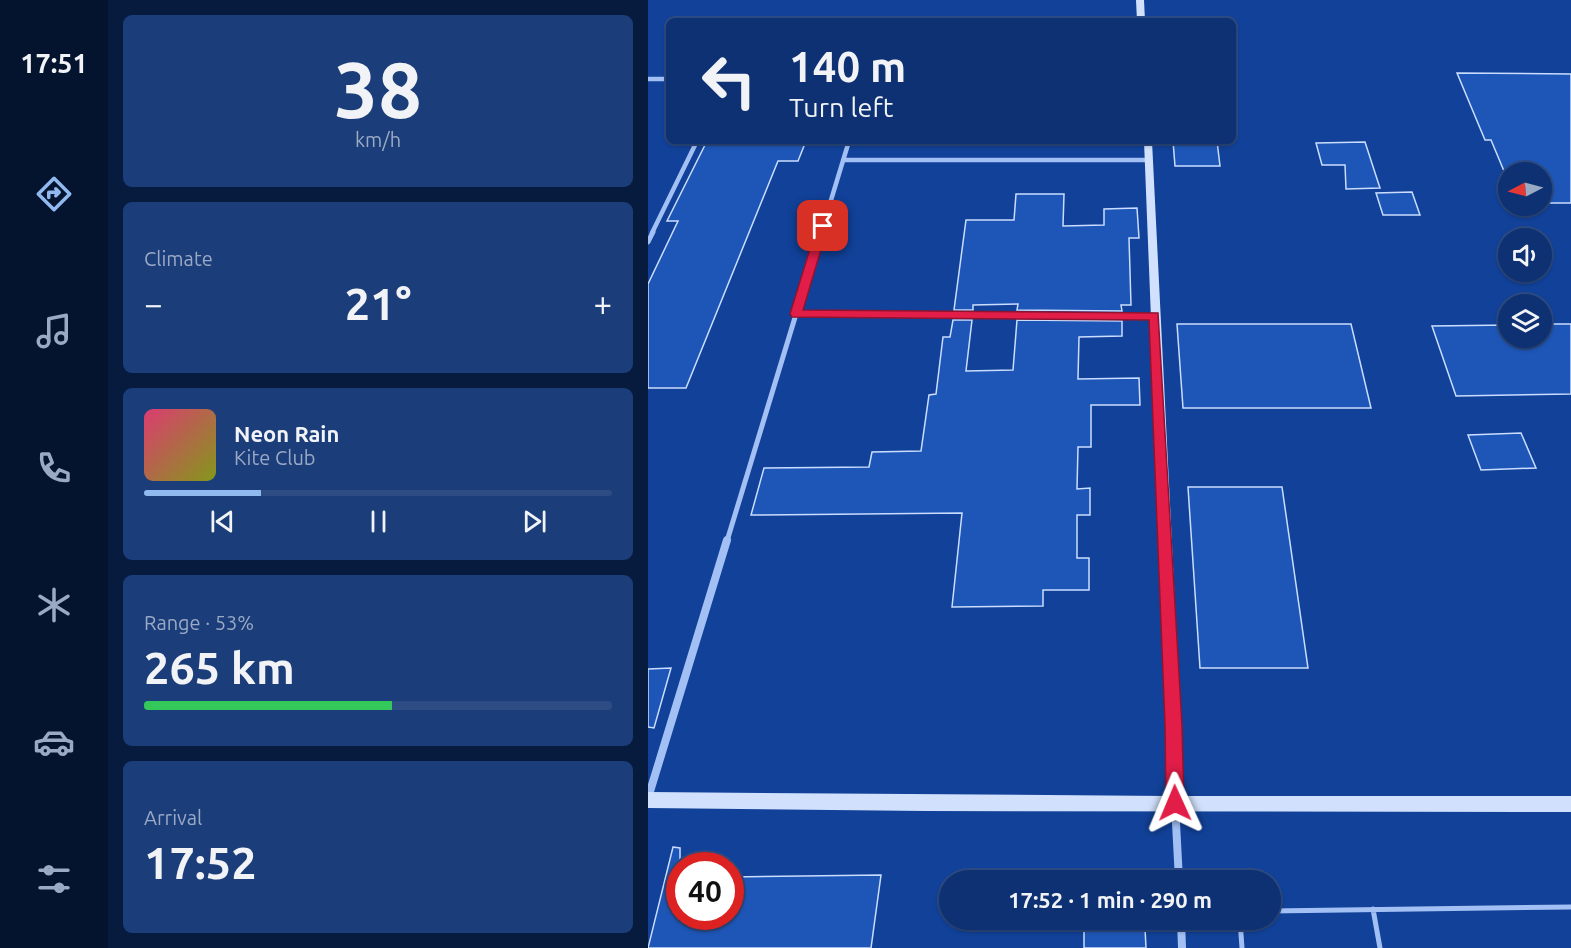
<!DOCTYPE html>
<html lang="en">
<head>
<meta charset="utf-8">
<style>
	body { margin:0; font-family:Ubuntu,sans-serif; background:#1b3d7a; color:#f1f3f6; height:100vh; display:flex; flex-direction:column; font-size:22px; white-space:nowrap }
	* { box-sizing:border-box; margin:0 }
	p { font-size:20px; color:#9aa9c4 }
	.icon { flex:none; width:33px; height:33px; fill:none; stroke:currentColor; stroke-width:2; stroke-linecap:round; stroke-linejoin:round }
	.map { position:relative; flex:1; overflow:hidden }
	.sheet { display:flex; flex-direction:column; gap:15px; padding:15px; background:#071b3f; width:540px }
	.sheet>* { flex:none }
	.hud { position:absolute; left:18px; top:18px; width:570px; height:126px; border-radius:9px; box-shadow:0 2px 4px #0004,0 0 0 2px #2d4c84; background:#0d3172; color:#f1f3f6; overflow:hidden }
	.needle { width:39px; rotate:264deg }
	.controls { position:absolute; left:850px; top:162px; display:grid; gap:12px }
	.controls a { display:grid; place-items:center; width:54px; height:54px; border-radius:50%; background:#0d3172; box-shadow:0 2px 4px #0004,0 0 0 2px #2d4c84; font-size:30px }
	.speed { position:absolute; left:18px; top:852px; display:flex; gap:12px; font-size:30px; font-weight:700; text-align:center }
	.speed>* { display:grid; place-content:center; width:78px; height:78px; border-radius:50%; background:#0d3172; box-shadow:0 2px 4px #0004,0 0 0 2px #2d4c84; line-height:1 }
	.speed .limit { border:9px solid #d22; background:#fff; color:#111 }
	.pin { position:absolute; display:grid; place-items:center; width:51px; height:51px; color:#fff; margin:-26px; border-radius:12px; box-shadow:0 3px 9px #0006 }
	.me { position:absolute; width:66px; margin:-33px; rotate:359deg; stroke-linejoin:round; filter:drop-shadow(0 0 4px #0008) }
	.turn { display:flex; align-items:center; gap:21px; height:126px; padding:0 24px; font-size:27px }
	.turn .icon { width:78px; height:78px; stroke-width:2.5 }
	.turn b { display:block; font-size:42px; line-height:51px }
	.big { font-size:45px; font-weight:700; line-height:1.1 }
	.sheet .widget { flex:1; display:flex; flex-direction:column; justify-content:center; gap:9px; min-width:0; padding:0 21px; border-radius:9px; background:#1b3d7a }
	.sheet .dial { align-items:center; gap:0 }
	.dial b { font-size:78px; line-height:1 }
	.song { display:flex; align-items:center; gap:18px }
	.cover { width:72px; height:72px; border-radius:9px; background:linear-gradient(135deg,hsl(340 70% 55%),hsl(70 70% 35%)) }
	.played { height:6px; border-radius:3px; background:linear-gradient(90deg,#90b9f0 25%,#2d4c84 25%) }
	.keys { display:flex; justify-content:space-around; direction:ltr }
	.heat { display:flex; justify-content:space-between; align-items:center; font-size:33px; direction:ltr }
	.charge { height:9px; border-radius:4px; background:linear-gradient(90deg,#34c759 53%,#2d4c84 0) }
	.trip { position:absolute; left:291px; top:870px; width:342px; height:60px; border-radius:30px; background:#0d3172; box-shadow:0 2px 4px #0004,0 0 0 2px #2d4c84; font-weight:700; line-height:60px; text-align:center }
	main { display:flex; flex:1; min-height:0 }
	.menu { display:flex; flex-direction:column; width:108px; justify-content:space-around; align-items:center; background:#05142e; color:#9aa9c4 }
	.menu .icon { width:42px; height:42px }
	.menu .active { color:#90b9f0 }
	.menu b { font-size:27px; color:#f1f3f6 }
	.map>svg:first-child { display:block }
	.building { fill:#1e56b7; stroke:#caddfe; stroke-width:1.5 }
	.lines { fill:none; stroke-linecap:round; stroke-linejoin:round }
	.lane { stroke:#a2c0f4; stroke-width:5 }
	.street-far2 { stroke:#a2c0f4; stroke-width:4.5 }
	.street-far1 { stroke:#a2c0f4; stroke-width:5 }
	.street { stroke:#a2c0f4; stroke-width:8 }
	.secondary { fill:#d1e1fd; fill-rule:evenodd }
	.route { fill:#e11d48; stroke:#92132f; stroke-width:1.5 }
</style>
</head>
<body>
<main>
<nav class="menu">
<b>17:51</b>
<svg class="icon active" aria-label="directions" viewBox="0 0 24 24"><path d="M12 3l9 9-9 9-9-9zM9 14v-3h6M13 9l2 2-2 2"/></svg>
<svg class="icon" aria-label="music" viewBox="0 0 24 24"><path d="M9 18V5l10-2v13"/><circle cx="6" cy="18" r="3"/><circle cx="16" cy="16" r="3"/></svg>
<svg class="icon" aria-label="phone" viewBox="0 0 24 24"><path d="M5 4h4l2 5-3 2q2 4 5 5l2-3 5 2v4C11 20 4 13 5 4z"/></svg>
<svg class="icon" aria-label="climate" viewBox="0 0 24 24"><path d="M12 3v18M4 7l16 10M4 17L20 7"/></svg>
<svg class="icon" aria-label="car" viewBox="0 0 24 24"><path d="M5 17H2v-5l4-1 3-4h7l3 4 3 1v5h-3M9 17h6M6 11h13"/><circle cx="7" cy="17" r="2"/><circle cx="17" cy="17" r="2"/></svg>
<svg class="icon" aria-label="filters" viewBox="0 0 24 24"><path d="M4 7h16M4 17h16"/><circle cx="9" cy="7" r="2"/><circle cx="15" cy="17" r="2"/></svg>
</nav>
<section class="sheet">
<div class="widget dial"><b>38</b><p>km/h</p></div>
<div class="widget"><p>Climate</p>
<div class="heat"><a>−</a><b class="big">21°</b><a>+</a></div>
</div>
<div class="widget">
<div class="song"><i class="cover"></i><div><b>Neon Rain</b><p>Kite Club</p></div></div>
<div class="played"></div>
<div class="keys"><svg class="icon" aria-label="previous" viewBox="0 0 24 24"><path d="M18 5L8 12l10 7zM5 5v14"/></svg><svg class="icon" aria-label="pause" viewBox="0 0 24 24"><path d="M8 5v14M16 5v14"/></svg><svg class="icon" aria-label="next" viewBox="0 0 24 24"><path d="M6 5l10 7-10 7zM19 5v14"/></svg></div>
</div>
<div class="widget"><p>Range · 53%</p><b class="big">265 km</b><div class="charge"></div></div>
<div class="widget"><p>Arrival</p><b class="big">17:52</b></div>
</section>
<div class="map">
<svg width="923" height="948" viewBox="0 0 923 948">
	<rect width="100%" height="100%" fill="#114198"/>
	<path class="building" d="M809 73 923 74V203H894V172H861V183L843 140H837Z
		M59 141H158L150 161H130L38 388H0V284L30 221H19Z
		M525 141H569L572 166H527Z
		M717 142 732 188 698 189 697 165H674L668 143Z
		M764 192 772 215H735L728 193Z
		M368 194H416L415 226 456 225V209L489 208 491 238H481L483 305H473L474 311 369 310 370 304 325 305V310H306L318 220H366Z
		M305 320H324L318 371 365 370 369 320 474 321V336L431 337 430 379 491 378 492 405H443V447H430L429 489 442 488V515H429V558H441V590H395V606L304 607 314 513 103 515 116 468 221 467 224 452 273 451 281 395 288 394 295 337H302Z
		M529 324H703L723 408H535Z
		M894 324H923V394L808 396 784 326 861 325V338H894Z
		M873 433 888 468 833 470 820 435Z
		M540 487H634L660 668H552Z
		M23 668 6 728 0 727V669Z
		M25 847 32 848V916H82V877L233 875 223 948H0Z
		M497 928 498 948H436V929Z"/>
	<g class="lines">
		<path class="lane" d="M725 909 732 948
			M622 911 923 907
			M592 920 594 948"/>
		<path class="street-far2" d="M0 79H21
			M195 160H500
			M4 233 49 141
			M173 233 201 141"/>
		<path class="street-far1" d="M0 242 5 232
			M148 314 506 316
			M79 541 173 232"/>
		<path class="street" d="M0 798 79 540
			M527 804 531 880
			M533 920 534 948"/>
		<path class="secondary" d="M488 0H496L497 21H489Z
			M496 141H504L533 725 535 796H923V812L277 811 0 808V792L519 796V725Z"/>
	</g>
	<path class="route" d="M175 223 180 226 155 310 510 313 534 725 536 803 533 809 527 812 521 809 518 803 517 725 501 320 144 317 142 314 169 226Z"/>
</svg>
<div class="controls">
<a><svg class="needle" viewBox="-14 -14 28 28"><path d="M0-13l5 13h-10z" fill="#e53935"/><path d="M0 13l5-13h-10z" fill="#9aa9c4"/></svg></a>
<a><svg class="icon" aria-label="sound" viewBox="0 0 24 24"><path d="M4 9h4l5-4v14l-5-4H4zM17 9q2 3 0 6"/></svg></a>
<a><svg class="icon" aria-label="layers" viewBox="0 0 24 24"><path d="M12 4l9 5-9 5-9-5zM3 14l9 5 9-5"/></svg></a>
</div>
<div class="speed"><div class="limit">40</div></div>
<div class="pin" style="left:175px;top:226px;background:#d93025"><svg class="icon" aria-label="arrive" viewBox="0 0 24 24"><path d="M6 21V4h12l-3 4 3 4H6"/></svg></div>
<svg class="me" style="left:527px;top:803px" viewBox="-20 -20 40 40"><path d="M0-17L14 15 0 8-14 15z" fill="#e11d48" stroke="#fff" stroke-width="4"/></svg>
<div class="trip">17:52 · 1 min · 290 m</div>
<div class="hud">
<div class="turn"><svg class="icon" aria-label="left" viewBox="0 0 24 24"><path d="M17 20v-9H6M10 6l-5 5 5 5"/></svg><div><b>140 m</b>Turn left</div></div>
</div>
</div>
</main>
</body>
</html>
